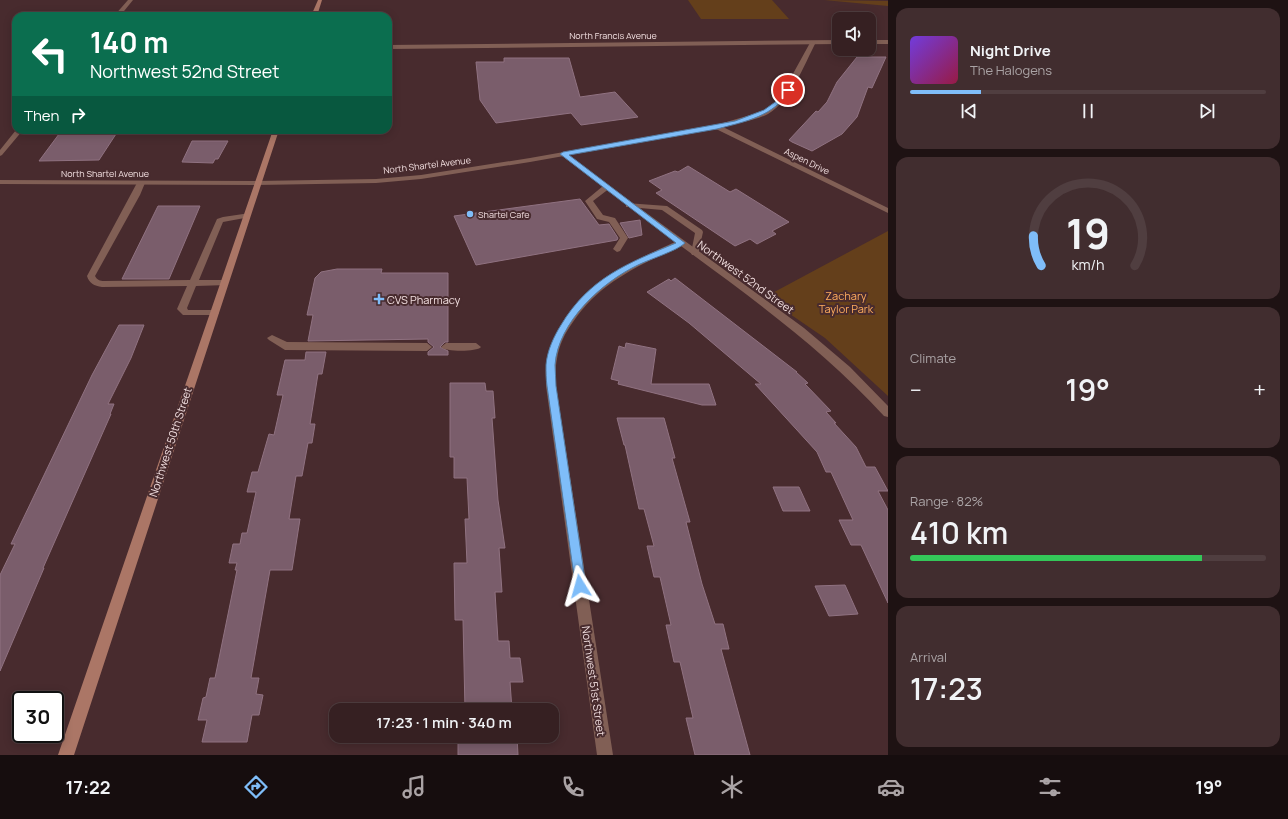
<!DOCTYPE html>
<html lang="en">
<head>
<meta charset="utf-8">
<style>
	body { margin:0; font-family:Manrope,sans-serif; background:#412d2f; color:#f1f3f6; height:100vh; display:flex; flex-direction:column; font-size:15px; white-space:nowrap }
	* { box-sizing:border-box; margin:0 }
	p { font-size:13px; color:#aaa3a5 }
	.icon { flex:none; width:22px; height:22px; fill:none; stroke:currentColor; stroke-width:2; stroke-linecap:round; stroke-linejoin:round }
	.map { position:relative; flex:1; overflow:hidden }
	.panel { display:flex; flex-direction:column; gap:8px; padding:8px; background:#1e1213; width:400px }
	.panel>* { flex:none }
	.top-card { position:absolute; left:12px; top:12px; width:380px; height:122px; border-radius:12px; box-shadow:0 2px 10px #0003,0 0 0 1px #503e40; background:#0b6e4f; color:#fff; overflow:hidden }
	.controls { position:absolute; left:832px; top:12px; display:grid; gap:8px }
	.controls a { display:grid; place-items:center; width:44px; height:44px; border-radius:8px; background:#362022; box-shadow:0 2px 10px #0003,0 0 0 1px #503e40; font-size:20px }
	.speed { position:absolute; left:12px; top:691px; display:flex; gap:8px; font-size:20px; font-weight:700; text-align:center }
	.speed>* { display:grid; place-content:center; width:52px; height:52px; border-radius:50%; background:#362022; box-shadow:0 2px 10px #0003,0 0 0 1px #503e40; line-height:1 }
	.speed .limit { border:2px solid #111; border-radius:6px; background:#fff; color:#111 }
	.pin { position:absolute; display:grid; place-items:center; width:34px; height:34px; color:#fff; margin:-17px; border:2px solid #fff; border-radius:50%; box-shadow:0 1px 4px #0007 }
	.me { position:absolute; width:44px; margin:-22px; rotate:352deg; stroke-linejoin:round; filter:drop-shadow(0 0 3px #0008) }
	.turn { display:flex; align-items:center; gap:14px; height:84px; padding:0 12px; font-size:18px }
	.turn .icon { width:52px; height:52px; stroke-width:2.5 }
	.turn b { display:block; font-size:28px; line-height:34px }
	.then { display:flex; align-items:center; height:38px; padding:0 12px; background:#0003; gap:8px; font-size:15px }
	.big { font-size:30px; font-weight:600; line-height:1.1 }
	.panel .card { flex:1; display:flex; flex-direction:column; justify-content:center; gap:6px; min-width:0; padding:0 14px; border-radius:12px; background:#412d2f }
	.panel .dial { align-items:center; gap:0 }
	.dial svg { height:104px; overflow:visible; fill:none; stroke:#503e40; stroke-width:7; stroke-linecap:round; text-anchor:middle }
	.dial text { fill:#f1f3f6; stroke:none }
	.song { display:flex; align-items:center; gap:12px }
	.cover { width:48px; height:48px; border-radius:6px; background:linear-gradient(135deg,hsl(260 70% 55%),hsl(340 70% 35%)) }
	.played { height:4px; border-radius:2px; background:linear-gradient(90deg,#7fbdf9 20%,#503e40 20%) }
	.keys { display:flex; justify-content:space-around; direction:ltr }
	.heat { display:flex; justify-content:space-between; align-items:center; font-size:22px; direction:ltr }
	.charge { height:6px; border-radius:3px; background:linear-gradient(90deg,#34c759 82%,#503e40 0) }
	.trip { position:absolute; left:329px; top:703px; width:230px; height:40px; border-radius:12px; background:#362022; box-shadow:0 2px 10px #0003,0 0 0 1px #503e40; font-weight:600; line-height:40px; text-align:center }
	.tab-bar { display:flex; height:64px; justify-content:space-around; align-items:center; background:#160d0e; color:#aaa3a5 }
	.tab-bar .icon { width:28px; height:28px }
	.tab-bar .current { color:#7fbdf9 }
	.tab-bar b { font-size:18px; color:#f1f3f6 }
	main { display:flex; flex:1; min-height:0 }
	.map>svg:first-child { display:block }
	.green { fill:#643f1b }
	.building { fill:#7a5d6b; stroke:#907281 }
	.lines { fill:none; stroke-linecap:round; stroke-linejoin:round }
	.service { fill:#815f55; fill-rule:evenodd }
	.minor { fill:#815f55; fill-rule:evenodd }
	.tertiary { fill:#815f55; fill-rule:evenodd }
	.secondary { fill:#ab7666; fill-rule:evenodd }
	.route { fill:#7fbdf9; stroke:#537ba2 }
	.poi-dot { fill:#7fbdf9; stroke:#482b2e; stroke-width:1.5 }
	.labels { text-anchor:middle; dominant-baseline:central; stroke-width:4; stroke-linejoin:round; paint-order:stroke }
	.far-street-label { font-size:9px; fill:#f2dfe0; stroke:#482b2e }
	.far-poi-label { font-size:9px; fill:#f2dfe0; stroke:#482b2e; text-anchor:start }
	.street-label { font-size:11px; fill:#f2dfe0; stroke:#482b2e }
	.park-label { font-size:11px; fill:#feac5e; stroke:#482b2e }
	.poi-label { font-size:11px; fill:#f2dfe0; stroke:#482b2e; text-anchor:start }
</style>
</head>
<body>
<main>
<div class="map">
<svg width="888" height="755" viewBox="0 0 888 755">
	<rect width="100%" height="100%" fill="#482b2e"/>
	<path class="green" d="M688 0H772L789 19H701Z
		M824 0 888 1V6Z
		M888 231V396L825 338 765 297Z"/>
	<path class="building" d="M857 57H886L872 88 868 87 857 117 842 134 812 151 792 142 789 140 816 111 818 112 827 102 837 82Z
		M504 58H569L580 97 615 92 638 117 581 125 571 113 496 123 480 100 476 62H504Z
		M62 130H98L99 134H116L99 160 39 161Z
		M192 141H228L218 159H215L213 163 182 162Z
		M688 166 730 192 736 189 789 222 772 231 776 234 757 244 750 239 735 246 656 193 662 190 649 181 675 171 678 172Z
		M580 199 599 225 609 224 618 238 617 240 476 265 454 216Z
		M158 206H200L169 279H122Z
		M640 220 642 235 629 238 620 223Z
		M337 269H382L381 273H448V342H445L440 347 448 351V355H428V352L434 347 428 342V339L308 341 313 315H307L315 278 321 272Z
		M675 278 797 372H796L808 383 805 384 831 411 826 412 836 423H834L856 447 866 467H875L888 491H878L888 510V603L861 545H851L839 520H853L831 472H826L817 452 755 384H761L689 323 647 292 669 279 671 281Z
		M119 325H144L131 358 108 404H114L110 414H111L43 568H44L0 671V575L15 544H11L92 375Z
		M626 343 656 349 651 384H709L716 405H702L618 384 619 381 611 379 619 346 625 348Z
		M306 352H326L322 374H318L310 424H315L312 443H308L302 476H296L289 519H300L292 570H270L251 678H259L256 694 263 695 259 715H252L247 742H202L207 720H198L203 698 206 697 210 678H215L237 570H235L237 563H229L233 544H240L242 533H247L256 492H247L252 472H258L269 434 274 435 283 395H277L285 360H305Z
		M450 383H485L486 391H493L495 418H492L498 500 505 548H499L502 592H495L498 641H509L510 658H520L523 682H510L512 710H465L463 620H455L454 563H467L465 519H469L467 478H454V457H450Z
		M617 418H664L675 458H672L690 522H686L702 584 715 624H723L729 649H721L750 755H695L686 718H693L680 662H674L666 625H671L660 577H654L647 546H654L644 509H639L625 445H624Z
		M773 487H799L810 511H783Z
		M845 585 858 614 829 616 815 586Z
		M458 736H517L518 755H458Z"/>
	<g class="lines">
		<path class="service" d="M138 181H144L145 183 140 195 95 276C97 280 100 281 104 281L190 280 217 219 223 217 250 213V217L223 222 199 280H224L228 283 227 285 196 286 187 308 188 310H214L219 313 217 315H183L177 309 187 286 102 287C94 286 89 283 87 276Z
			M603 186H609L610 188 593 201 603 215 615 218 628 238 620 251 617 252 613 249 620 238 609 222 597 219 585 201Z
			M626 203 667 206 702 230 703 232 698 255H692L691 253 695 233 662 210 629 207H626Z
			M272 335 287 342 427 343 432 347 427 351 285 350 269 340 267 338Z
			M446 343H476L481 347C477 352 445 352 441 347Z"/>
		<path class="minor" d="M128 0H133L120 16H114Z
			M839 40V44L388 49V45Z
			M869 40H888V44H869Z
			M16 130H23L2 155 0 156V150Z
			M563 152 804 328 850 367 888 406V417L884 416C824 350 753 299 681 246 639 265 599 283 573 322 565 333 559 345 557 359 555 368 556 377 556 386L613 755H597L546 386C546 377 545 368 547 359 550 345 557 331 565 320 593 278 631 262 675 242L561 155V153Z"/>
		<path class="tertiary" d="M811 41 816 42C804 65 791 101 768 114 754 121 738 123 723 127L888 208V213L716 129 530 162 421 179 376 183 257 185 0 184V180L257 181 376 179 421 175 530 158 716 125 764 111 778 101Z"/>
		<path class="secondary" d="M318 0H322L317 16H311Z
			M273 130H279L74 755H58Z"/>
	</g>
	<path class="route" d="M786 89 791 90C772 117 747 121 717 129L569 155 685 243C677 251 650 259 638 265 602 282 558 322 555 365 555 372 556 379 556 386L586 586 585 590 580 592 576 590 547 386C546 379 546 372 546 365 547 351 554 336 561 325 589 278 628 263 676 243L560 154 563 152 735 121 764 110 778 100Z"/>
	<g class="poi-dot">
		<circle cx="470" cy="214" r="4"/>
		<path d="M377 293h4v4h4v4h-4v4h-4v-4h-4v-4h4z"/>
	</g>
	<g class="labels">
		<g class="far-street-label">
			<text x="613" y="35">North Francis Avenue</text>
			<text transform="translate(807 161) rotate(26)">Aspen Drive</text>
			<text transform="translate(427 165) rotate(-7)">North Shartel Avenue</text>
			<text x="105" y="173">North Shartel Avenue</text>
		</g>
		<g class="far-poi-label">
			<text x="478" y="214">Shartel Cafe</text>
		</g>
		<g class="street-label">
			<text transform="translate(746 277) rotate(36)">Northwest 52nd Street</text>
			<text transform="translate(170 442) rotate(-72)">Northwest 50th Street</text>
			<text transform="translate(594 681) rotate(82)">Northwest 51st Street</text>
		</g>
		<g class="park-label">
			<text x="846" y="295">Zachary<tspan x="846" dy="13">Taylor Park</tspan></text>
		</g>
		<g class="poi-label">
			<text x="387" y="299">CVS Pharmacy</text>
		</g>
	</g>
</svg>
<div class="controls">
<a><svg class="icon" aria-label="sound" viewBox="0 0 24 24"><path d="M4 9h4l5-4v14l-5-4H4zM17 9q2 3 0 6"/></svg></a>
</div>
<div class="speed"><div class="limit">30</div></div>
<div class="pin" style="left:788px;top:90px;background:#d93025"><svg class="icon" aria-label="arrive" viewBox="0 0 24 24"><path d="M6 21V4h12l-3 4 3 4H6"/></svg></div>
<svg class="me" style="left:580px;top:586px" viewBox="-20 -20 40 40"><path d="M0-17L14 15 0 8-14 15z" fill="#7fbdf9" stroke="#fff" stroke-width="4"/></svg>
<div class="trip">17:23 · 1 min · 340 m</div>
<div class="top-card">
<div class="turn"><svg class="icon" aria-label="left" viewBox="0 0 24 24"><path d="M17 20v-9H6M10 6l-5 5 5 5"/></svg><div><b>140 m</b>Northwest 52nd Street</div></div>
<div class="then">Then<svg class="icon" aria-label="right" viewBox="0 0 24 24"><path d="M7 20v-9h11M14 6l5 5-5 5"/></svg></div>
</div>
</div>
<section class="panel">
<div class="card">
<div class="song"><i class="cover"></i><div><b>Night Drive</b><p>The Halogens</p></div></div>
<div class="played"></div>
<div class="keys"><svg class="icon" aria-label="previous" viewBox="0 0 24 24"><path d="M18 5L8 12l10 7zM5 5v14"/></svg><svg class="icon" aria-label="pause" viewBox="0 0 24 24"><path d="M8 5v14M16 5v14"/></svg><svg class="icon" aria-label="next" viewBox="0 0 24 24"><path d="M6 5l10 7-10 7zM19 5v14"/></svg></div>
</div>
<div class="card dial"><svg viewBox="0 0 100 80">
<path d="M14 69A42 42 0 1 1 86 69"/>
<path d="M14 69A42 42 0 0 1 8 46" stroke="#7fbdf9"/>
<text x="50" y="56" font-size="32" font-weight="700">19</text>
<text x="50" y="72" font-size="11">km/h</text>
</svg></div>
<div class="card"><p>Climate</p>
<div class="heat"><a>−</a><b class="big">19°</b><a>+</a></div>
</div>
<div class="card"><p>Range · 82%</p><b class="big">410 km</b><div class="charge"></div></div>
<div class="card"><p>Arrival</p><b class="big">17:23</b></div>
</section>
</main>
<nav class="tab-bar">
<b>17:22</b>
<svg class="icon current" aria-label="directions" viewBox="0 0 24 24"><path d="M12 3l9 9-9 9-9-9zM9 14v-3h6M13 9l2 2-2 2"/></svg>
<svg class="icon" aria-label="music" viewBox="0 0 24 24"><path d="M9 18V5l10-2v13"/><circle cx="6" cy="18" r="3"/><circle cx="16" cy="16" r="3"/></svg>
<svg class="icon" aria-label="phone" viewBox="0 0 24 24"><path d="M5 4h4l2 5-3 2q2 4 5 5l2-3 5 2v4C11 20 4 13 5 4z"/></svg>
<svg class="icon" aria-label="climate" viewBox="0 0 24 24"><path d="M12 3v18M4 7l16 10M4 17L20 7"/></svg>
<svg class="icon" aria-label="car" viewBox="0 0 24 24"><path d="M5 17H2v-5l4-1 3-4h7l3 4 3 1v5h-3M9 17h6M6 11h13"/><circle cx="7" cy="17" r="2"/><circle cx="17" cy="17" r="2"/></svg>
<svg class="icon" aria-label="filters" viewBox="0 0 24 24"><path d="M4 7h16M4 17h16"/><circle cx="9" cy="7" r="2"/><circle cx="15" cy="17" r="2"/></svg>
<b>19°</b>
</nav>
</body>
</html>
